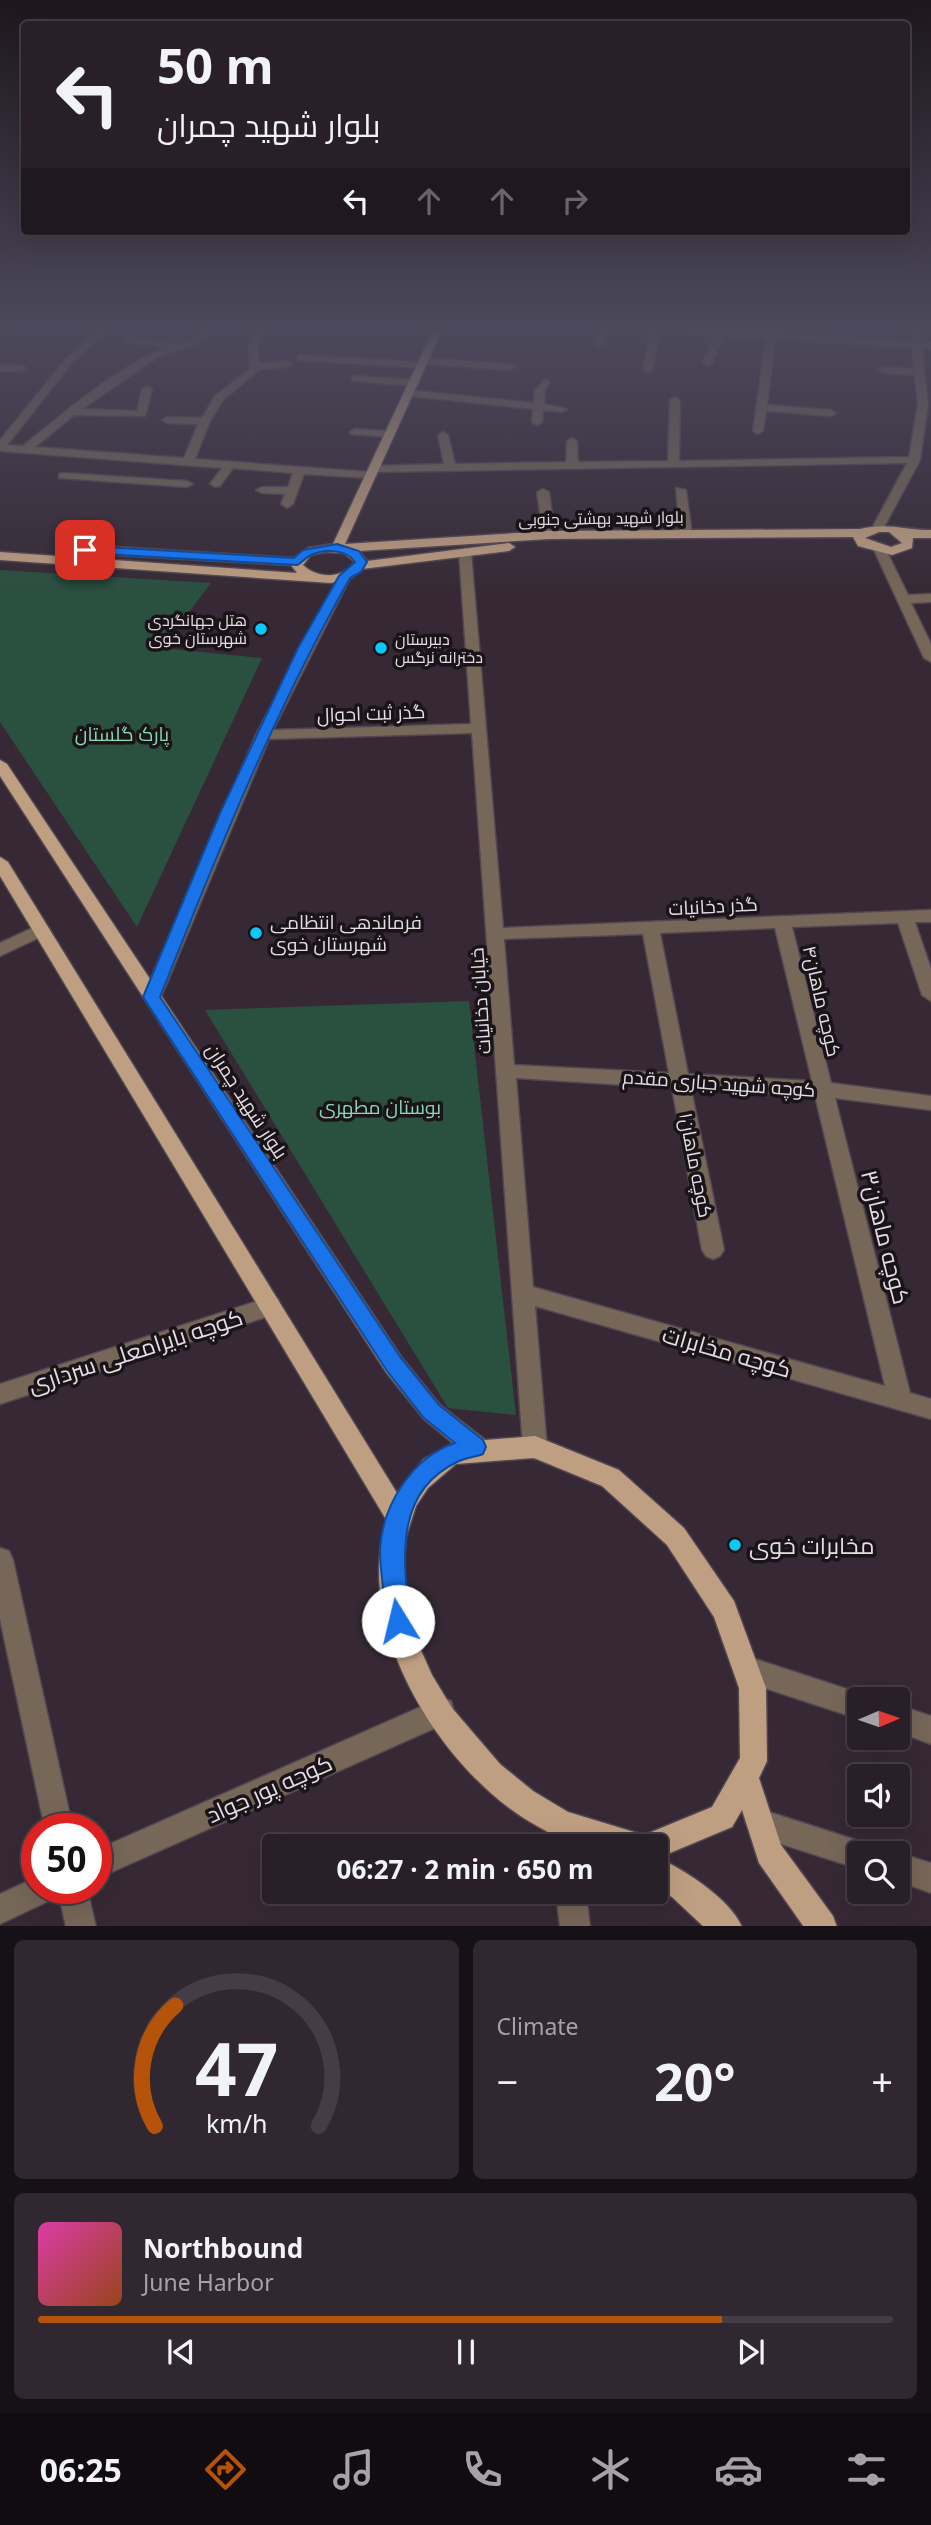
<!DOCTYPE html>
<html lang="en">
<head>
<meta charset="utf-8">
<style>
	body { margin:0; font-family:"Noto Sans",Cairo,sans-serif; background:#302730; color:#f1f3f6; height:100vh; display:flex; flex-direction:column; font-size:26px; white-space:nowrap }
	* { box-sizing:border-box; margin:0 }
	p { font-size:23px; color:#a5a2a8 }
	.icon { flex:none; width:38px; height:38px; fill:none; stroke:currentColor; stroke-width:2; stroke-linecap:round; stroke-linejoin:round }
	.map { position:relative; height:1926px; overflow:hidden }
	.drawer { display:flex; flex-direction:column; gap:14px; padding:14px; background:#161116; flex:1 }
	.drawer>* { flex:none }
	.banner { position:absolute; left:21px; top:21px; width:889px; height:214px; border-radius:7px; box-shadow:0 7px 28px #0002,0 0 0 2px #443d45; background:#281f28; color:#f1f3f6; overflow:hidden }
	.needle { width:46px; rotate:88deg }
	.controls { position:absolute; left:847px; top:1687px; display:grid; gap:14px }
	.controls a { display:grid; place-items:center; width:63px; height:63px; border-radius:7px; background:#281f28; box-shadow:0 7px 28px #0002,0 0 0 2px #443d45; font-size:35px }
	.speed { position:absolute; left:21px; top:1813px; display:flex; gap:14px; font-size:35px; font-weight:700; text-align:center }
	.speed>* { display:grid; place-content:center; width:91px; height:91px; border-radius:50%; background:#281f28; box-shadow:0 7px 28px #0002,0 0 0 2px #443d45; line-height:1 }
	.speed .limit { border:10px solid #d22; background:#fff; color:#111 }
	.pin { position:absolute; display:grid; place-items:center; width:60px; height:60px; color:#fff; margin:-30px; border-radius:14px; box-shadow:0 4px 10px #0006 }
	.me { position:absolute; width:77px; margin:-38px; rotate:351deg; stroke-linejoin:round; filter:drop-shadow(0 0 5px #0008) }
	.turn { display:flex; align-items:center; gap:24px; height:147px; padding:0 21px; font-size:32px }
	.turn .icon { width:91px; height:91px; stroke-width:2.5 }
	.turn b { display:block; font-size:49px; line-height:60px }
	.lanes { display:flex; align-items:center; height:66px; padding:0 21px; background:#0003; justify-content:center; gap:35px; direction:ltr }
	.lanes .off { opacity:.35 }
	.big { font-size:52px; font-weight:700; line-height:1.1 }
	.drawer .widget { flex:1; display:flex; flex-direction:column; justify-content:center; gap:10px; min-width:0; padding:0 24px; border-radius:10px; background:#302730 }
	.drawer .dial { align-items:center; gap:0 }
	.dial svg { height:182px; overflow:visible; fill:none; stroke:#443d45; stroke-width:7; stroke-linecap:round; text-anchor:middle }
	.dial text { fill:#f1f3f6; stroke:none }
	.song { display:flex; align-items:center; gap:21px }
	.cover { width:84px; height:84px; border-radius:10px; background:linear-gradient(135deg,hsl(320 70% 55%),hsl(20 70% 35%)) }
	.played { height:7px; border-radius:4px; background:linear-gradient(90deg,#b45309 80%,#443d45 80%) }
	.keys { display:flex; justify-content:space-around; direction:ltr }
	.heat { display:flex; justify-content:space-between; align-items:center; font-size:38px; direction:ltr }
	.drawer .tiles { flex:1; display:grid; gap:14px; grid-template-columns:1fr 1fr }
	.widget:last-child { grid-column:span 2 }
	.trip { position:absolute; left:262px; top:1834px; width:406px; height:70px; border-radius:7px; background:#281f28; box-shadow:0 7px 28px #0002,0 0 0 2px #443d45; font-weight:700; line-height:70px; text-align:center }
	.tab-bar { display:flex; height:112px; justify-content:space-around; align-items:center; background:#100c10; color:#a5a2a8 }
	.tab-bar .icon { width:49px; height:49px }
	.tab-bar .selected { color:#b45309 }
	.tab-bar b { font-size:32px; color:#f1f3f6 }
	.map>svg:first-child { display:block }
	.green { fill:#2a5040 }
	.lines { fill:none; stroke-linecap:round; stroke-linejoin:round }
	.minor-casing { stroke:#524651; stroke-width:3 }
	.major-casing { stroke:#524651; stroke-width:3 }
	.minor { fill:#776759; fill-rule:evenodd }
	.major { fill:#bf9f82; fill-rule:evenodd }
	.route { fill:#1a73e8; stroke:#114b97; stroke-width:2 }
	.poi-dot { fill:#0bcafa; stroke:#1a1419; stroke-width:2.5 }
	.labels { text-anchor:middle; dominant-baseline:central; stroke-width:7; stroke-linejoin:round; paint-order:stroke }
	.far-street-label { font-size:16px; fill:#e5dde5; stroke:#1a1419 }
	.far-poi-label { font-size:16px; fill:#e5dde5; stroke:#1a1419; text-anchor:end }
	.street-label { font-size:19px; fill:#e5dde5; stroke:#1a1419 }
	.park-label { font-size:19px; fill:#89dab5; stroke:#1a1419 }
	.poi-label { font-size:19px; fill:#e5dde5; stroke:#1a1419; text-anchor:start }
	.near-street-label { font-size:23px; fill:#e5dde5; stroke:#1a1419 }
	.near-poi-label { font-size:23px; fill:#e5dde5; stroke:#1a1419; text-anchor:start }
</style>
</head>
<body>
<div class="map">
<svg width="931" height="1927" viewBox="0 0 931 1927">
	<rect width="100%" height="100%" fill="#362935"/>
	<path class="green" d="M0 570 211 583 162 648 262 658 137 927 0 722Z
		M469 1001 516 1415 448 1408 205 1010Z"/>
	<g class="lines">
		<defs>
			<path id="minor" d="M0 328H8L0 334Z
				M100 328H110L72 363 7 445 23 446C61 415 121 363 167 348L129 343 126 342V338C143 336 161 345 178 344 193 343 199 328 214 328L196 344 158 357 82 409 137 411 142 389 147 386 152 389 145 416 74 415 35 447 184 458 198 424 167 423 162 420 167 417 202 418 215 396 250 369 248 346 258 328H266L258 346 259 363 287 361 292 364 287 367 260 369 223 400 210 421 195 459 370 472 376 475 370 478 304 474 293 504 287 508 281 504 285 494 262 493 256 490 262 487H288L293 473 233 468 220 486 216 487 210 484 222 468 0 451V440L66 359Z
				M601 328H610L604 344 599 347 594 344Z
				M633 328H721L912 342 910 328H919L921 343H931V349L922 348 928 404 920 460 882 531 872 528 907 463 374 472 368 469 374 466 444 464 438 435 443 432 448 435 455 464 566 462 567 441 572 438 577 441 578 462 668 461 670 400 675 397 680 400 679 461 909 457 918 404 915 375 884 373 879 370 884 367 914 369 912 348 775 339 767 405 831 410 836 413 831 416 766 411 763 431 758 434 753 431 766 339 724 336 712 363 707 366 702 363 714 336 659 332 653 369 648 372 643 369 650 332 637 331Z
				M301 355 421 362 425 358 510 364 515 367 510 370 424 364 420 368 298 360V356Z
				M0 365H21L26 368 21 371H0Z
				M356 376 415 380 420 383 415 386 352 381V377Z
				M545 379 550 382 545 390 544 404 567 409 562 412 543 410 542 422 537 425 532 422 533 409 409 396 404 393 409 390 534 403 535 390Z
				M355 429 389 431 394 434 389 437 351 434 350 432Z
				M63 473 187 481 193 484 187 487 59 478V474Z
				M676 488 686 490 692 534 686 538 680 534Z
				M543 489 549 492 555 535 549 539 543 535 537 492Z
				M880 546 886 550 908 595 931 594V602L911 603 931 644V662L924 658 874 550Z
				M465 548 471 552 503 928 931 910V922H915L931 969V1001L922 995 898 923 792 927 831 1083 931 1096V1110L835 1098 910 1393 931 1399V1419L535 1306 547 1448 543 1456 535 1459 527 1456 523 1448 472 733 269 739 161 997 152 1003 143 997 256 735 341 573 351 576 273 730 471 724 459 552ZM775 928 812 1081 688 1074 660 933ZM643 934 669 1073 514 1065 504 939ZM516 1078 672 1088 702 1250 706 1256 713 1259 720 1256 724 1250 691 1089 815 1096 885 1386 533 1287Z
				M41 924 47 926 50 930 47 934 0 956V943Z
				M270 1297 278 1299 281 1306 278 1313 0 1404V1384Z
				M0 1548 9 1551 13 1560 73 1829H45L0 1619Z
				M749 1657 859 1693 870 1699H859V1719L749 1683 740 1679 736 1670 740 1661Z
				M441 1698 451 1701 454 1711 451 1721 96 1879V1850Z
				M898 1705 931 1716V1744L898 1732Z
				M760 1809 859 1841 869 1845 873 1853H859V1869L760 1837 750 1833 746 1823 750 1813Z
				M565 1814 575 1818 581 1846H553L551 1828 555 1818Z
				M896 1853H898L931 1863V1893L898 1881Z
				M37 1877V1888H87L96 1927H66L58 1891 55 1898 0 1924V1894Z
				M556 1892H586L590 1927H560Z"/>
			<path id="major" d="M434 328H443L345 544 549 531 860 529C885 522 906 530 931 530V538H913L912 548 892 555 858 546 853 537 549 539 359 551 367 561 509 543 515 547 509 551 362 569 353 577 331 583 0 560V552L297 573 291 565 115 555 109 551 115 547 294 558 308 548 333 544ZM879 532H889L902 543 891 547 865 538ZM325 552 344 553 355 562C343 579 318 579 303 565L311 555Z
				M0 760 7 764 402 1358 440 1405 485 1440 535 1436 619 1470 684 1528 734 1601 766 1688 767 1761 759 1778 781 1845 833 1916 837 1927H804L759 1863 742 1810 732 1827 658 1858C684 1869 731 1900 742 1927H704L672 1897 656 1888V1846C632 1846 605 1850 581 1846 567 1844 550 1833 537 1826 444 1775 351 1629 387 1521L0 876V857L8 862 397 1493 424 1459 453 1443 424 1419 386 1372 0 776ZM534 1458 602 1486 667 1545 714 1617 739 1688 740 1758 712 1807 644 1835 568 1812 533 1791 500 1764 452 1708 432 1675 419 1646 408 1611 403 1574 406 1537 416 1506 428 1488 456 1464Z"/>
		</defs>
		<use href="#minor" class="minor-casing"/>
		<use href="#major" class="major-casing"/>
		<use href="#minor" class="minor"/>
		<use href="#major" class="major"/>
	</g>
	<linearGradient id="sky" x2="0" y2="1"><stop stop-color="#1e171d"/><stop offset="0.55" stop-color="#4c495c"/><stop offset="1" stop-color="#4c495c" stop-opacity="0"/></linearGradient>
	<rect width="931" height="597" fill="url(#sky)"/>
	<path class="route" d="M337 544 359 551 367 562 361 572 350 578C274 712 217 854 160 997L401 1358 439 1405 483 1440 486 1447 483 1454C475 1457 465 1458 457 1462 392 1493 404 1564 410 1621L407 1630 398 1633 390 1630 387 1621C385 1598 380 1573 380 1550 382 1506 412 1457 455 1443L424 1418 387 1371 143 997 220 813 298 648 339 576 355 562C347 549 324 549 311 555 306 557 302 563 297 565L85 553 79 550 85 546 294 558 303 550Z"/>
	<g class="poi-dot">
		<circle cx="261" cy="629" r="7"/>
		<circle cx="381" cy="648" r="7"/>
		<circle cx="256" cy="933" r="7"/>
		<circle cx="735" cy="1545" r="7"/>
	</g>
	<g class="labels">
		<g class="far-street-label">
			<text transform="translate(601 518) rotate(-1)">بلوار شهید بهشتی جنوبی</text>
		</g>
		<g class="far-poi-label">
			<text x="247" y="620">هتل جهانگردی<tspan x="247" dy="18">شهرستان خوی</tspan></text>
			<text x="395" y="639" text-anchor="start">دبیرستان<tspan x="395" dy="18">دخترانه نرگس</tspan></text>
		</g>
		<g class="street-label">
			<text transform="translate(371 713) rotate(-2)">گذر ثبت احوال</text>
			<text transform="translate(713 906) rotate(-3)">گذر دخانیات</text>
			<text transform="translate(480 1001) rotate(-94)">خیابان دخانیات</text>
			<text transform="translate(822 1001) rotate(77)">کوچه ماهان۴</text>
			<text transform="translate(719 1083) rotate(4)">کوچه شهید جباری مقدم</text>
			<text transform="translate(247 1101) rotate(57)">بلوار شهید چمران</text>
			<text transform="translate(696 1165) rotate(79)">کوچه ماهان۱</text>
		</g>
		<g class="park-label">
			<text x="122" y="734">پارک گلستان</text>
			<text x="380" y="1107">بوستان مطهری</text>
		</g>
		<g class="poi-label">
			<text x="270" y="922">فرماندهی انتظامی<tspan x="270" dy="22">شهرستان خوی</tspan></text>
		</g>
		<g class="near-street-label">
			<text transform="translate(886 1237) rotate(76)">کوچه ماهان۳</text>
			<text transform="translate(135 1350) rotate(-18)">کوچه بایرامعلی سرداری</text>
			<text transform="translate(727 1351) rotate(16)">کوچه مخابرات</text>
			<text transform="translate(269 1788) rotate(-24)">کوچه پور جواد</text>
		</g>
		<g class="near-poi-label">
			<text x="749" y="1545">مخابرات خوی</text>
		</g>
	</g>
</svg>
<div class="controls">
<a><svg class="needle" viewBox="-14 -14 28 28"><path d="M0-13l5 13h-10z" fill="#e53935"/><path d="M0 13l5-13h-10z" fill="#a5a2a8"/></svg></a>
<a><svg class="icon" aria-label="sound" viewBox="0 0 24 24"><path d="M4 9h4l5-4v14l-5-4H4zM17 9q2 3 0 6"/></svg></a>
<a><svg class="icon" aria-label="search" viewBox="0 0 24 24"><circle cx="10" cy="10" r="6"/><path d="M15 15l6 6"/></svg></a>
</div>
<div class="speed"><div class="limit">50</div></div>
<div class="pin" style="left:85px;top:550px;background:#d93025"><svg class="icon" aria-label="arrive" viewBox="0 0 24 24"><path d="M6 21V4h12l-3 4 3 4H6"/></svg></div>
<svg class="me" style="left:398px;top:1621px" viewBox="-20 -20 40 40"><circle r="19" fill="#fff"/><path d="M0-13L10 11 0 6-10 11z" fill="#1a73e8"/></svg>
<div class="trip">06:27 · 2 min · 650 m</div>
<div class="banner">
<div class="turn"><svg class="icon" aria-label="left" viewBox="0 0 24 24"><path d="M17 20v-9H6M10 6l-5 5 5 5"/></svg><div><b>50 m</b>بلوار شهید چمران</div></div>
<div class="lanes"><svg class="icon" aria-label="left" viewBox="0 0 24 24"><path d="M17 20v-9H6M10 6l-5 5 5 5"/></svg><svg class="icon off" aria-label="ahead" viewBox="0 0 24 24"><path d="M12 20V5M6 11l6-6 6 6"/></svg><svg class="icon off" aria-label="ahead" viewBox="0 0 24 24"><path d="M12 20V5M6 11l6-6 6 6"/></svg><svg class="icon off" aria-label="right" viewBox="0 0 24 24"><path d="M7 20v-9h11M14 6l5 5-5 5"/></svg></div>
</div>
</div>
<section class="drawer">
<div class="tiles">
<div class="widget dial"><svg viewBox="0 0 100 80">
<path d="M14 69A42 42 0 1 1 86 69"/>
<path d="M14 69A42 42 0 0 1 23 16" stroke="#b45309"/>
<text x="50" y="56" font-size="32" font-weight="700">47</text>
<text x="50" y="72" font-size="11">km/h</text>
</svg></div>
<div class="widget"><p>Climate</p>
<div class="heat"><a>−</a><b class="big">20°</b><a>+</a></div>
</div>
<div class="widget">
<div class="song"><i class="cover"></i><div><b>Northbound</b><p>June Harbor</p></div></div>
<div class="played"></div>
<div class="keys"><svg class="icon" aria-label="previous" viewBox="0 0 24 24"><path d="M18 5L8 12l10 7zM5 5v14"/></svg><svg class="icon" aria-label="pause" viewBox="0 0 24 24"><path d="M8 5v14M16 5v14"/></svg><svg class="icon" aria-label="next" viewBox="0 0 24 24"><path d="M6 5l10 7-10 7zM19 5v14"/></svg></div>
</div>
</div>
</section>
<nav class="tab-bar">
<b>06:25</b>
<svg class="icon selected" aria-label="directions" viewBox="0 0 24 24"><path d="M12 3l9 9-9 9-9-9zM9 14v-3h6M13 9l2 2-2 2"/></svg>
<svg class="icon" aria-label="music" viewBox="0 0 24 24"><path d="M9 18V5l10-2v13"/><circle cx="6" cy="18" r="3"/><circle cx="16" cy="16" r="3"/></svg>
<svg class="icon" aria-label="phone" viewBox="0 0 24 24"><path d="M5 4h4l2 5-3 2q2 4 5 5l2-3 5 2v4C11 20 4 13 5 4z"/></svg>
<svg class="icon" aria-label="climate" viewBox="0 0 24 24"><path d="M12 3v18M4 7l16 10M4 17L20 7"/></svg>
<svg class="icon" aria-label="car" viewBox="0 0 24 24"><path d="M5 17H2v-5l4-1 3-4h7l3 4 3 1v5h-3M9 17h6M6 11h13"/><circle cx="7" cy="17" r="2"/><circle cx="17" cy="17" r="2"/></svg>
<svg class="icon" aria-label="filters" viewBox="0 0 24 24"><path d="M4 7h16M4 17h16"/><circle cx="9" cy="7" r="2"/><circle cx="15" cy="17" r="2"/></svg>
</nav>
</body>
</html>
